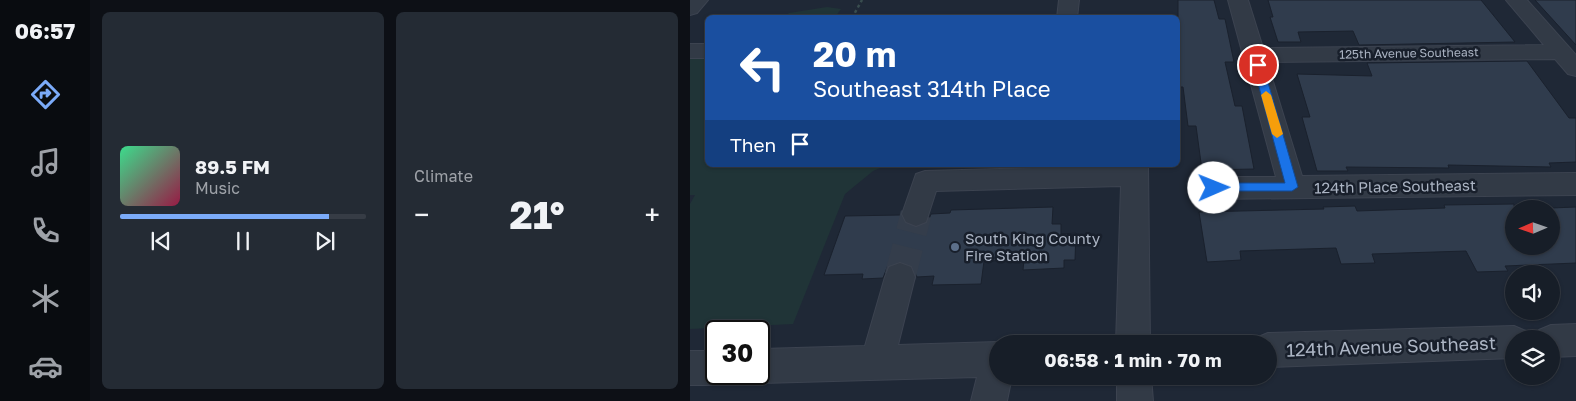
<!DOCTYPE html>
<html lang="en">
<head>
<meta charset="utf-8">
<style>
	body { margin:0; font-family:"Golos Text",sans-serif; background:#242b34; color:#f1f3f6; height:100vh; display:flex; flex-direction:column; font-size:19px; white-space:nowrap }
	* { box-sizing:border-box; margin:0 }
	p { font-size:16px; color:#9ea2a8 }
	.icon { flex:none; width:28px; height:28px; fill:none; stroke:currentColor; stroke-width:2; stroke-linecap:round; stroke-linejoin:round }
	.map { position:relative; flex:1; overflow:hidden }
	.sheet { display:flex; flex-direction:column; gap:12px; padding:12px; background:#0d1016; width:600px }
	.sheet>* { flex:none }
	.top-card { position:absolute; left:15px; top:15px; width:475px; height:152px; border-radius:8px; box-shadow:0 1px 4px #0004,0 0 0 1px #363c45; background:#1a4fa0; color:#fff; overflow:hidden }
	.needle { width:32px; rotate:268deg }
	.buttons { position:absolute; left:815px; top:200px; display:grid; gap:10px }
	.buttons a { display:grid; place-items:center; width:55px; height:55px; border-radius:50%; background:#171e28; box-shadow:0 1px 4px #0004,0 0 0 1px #363c45; font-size:25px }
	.speed { position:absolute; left:15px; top:320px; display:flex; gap:10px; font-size:25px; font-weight:700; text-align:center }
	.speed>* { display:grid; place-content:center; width:65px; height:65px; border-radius:50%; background:#171e28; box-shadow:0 1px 4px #0004,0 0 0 1px #363c45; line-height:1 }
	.speed .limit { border:2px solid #111; border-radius:8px; background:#fff; color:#111 }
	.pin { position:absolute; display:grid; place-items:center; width:42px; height:42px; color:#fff; margin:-21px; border:2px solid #fff; border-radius:50%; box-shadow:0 1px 5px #0007 }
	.me { position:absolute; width:55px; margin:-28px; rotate:89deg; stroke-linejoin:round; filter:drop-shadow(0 0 4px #0008) }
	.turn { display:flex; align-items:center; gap:18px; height:105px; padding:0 25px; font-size:22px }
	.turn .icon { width:65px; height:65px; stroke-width:2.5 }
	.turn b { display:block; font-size:35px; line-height:42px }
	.then { display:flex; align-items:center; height:48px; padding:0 25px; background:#0003; gap:10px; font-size:19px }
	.big { font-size:38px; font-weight:700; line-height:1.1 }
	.sheet .widget { flex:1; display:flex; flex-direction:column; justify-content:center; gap:8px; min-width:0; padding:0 18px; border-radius:8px; background:#242b34 }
	.song { display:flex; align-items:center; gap:15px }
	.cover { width:60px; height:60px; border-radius:8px; background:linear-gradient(135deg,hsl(150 70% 55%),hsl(340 70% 35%)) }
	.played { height:5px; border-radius:2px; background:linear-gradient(90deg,#7babf9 85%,#363c45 85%) }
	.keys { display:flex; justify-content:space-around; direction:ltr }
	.heat { display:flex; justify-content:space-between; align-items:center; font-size:28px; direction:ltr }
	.sheet .tiles { flex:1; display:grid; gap:12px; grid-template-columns:repeat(2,1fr) }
	.trip { position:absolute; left:299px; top:335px; width:288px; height:50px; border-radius:25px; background:#171e28; box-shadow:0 1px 4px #0004,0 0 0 1px #363c45; font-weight:700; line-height:50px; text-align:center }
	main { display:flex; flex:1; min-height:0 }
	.tab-bar { display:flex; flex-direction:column; width:90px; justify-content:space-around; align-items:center; background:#090c10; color:#9ea2a8 }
	.tab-bar .icon { width:35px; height:35px }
	.tab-bar .selected { color:#7babf9 }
	.tab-bar b { font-size:22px; color:#f1f3f6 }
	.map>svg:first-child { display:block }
	.green { fill:#203437 }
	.building { fill:#303c4d; stroke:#1a212d }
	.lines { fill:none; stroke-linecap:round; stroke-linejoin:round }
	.minor-tunnel { stroke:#343d4b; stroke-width:31; stroke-dasharray:31 15; stroke-linecap:butt }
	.minor-casing { stroke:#3c4350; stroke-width:2 }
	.path { stroke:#394d4f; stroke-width:2.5; stroke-dasharray:3 3; stroke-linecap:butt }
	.minor { fill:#323a46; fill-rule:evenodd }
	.route { fill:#1a73e8; stroke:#114b97 }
	.slow { fill:#f59e0b }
	.service-dot { fill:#5c6f8a; stroke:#181f2b; stroke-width:2 }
	.labels { text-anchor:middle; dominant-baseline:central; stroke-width:5; stroke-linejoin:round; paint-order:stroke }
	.far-street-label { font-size:12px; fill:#acb5c4; stroke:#181f2b }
	.street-label { font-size:15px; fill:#acb5c4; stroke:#181f2b }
	.poi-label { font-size:15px; fill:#acb5c4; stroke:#181f2b; text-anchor:start }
	.near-street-label { font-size:18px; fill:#acb5c4; stroke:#181f2b }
</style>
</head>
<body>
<main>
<nav class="tab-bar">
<b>06:57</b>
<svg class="icon selected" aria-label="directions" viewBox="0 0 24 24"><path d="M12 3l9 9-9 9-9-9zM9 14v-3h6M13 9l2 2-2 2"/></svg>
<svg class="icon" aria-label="music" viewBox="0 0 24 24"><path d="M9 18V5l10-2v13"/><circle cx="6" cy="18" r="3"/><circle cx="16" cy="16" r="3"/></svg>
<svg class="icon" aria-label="phone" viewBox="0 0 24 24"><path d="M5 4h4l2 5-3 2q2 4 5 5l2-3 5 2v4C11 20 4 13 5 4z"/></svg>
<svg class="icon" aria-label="climate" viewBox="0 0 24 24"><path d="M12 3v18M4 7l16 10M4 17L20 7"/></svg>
<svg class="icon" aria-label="car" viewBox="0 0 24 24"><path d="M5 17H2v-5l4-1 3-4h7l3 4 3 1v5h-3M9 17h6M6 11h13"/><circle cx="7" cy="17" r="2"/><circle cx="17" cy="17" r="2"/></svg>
</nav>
<section class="sheet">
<div class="tiles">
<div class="widget">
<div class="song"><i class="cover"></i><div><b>89.5 FM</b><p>Music</p></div></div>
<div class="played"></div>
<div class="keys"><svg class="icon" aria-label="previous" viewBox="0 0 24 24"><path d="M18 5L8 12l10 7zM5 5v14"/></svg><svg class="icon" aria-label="pause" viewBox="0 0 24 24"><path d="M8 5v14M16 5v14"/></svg><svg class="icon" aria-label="next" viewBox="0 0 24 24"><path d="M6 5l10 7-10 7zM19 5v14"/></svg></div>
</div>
<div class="widget"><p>Climate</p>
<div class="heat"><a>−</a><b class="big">21°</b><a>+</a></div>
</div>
</div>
</section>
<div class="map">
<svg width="886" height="401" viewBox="0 0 886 401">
	<rect width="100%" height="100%" fill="#1f2836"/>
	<path class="green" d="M137 7 151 9 145 17H95L99 13Z
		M0 59H17L18 165H197L183 171 155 194 103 324 0 329V204L5 195H0Z"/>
	<path class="building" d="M488 0H524L529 19H535L544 62H535L545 106H552L564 169 512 170 506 126H498L493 87H488Z
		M578 0H791L825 42 669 45 663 31 608 32 611 42H588L580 17H583Z
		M845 0H886V45Z
		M837 61 879 118H886V162L859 163 861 167 758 165 759 168 656 167 658 171H627L612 117H620L607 74 682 76 677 63Z
		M824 204V246H861V208L886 207V263L815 266 818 271 787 272 776 251 682 254 685 263 651 264 646 248 550 251 551 260 517 262 509 212 634 209 633 207 665 206 667 211 755 208 754 205Z
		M363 207 362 224H371V234L386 233 385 260H374V268L333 270 334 260 294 261 291 284 242 285 244 276 227 277 222 265 211 261 198 265 193 278 172 279 173 274 134 275 155 216 210 215 215 224 227 228 237 224 241 214 260 213 261 210Z"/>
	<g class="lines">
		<path class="minor-tunnel" d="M210 277 226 214"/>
		<defs>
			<path id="minor" d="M0 0H18L7 13 0 15Z
				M369 0H389L387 18H367Z
				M538 0H558L573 48 854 45 816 0H837L886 55V76L878 74 865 59 577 62 612 176 886 173V195L524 199 514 196 511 188 514 180 524 177H586Z
				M0 44H18V58H0Z
				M458 165 460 344H426L431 186 246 191 236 222 226 226 216 222 212 214 226 174 235 171Z
				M210 263 221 267 225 277 208 345 308 342 312 344H308V376H322L317 401H281L287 377 69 383 57 378 55 374H69V349L175 346 195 277 199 267Z
				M886 324V356L861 357V339H845L849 330 861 325Z
				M824 326 836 331 839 339H824V358L578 367V344H564L566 338 578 333Z
				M0 351H26V374H41L38 380 26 385H0Z
				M427 376H461L463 401H427Z"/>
		</defs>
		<use href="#minor" class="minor-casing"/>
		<path class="path" d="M162 18 172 0"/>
		<use href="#minor" class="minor"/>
	</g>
	<path class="route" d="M568 62 573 65 608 187 602 191H520L518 188 524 183H595L563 65Z"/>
	<path class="slow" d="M576 91 581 95 593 134 587 138 582 134 571 95Z"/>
	<circle class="service-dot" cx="265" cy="247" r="5"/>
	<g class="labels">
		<g class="far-street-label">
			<text transform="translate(719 53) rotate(-1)">125th Avenue Southeast</text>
		</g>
		<g class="street-label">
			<text transform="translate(705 186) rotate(-1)">124th Place Southeast</text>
		</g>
		<g class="poi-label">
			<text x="275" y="238">South King County<tspan x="275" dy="17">Fire Station</tspan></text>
		</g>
		<g class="near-street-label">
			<text transform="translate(701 346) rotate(-2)">124th Avenue Southeast</text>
		</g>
	</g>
</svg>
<div class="buttons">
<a><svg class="needle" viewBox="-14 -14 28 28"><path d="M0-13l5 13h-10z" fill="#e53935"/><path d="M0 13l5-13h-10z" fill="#9ea2a8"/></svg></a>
<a><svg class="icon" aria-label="sound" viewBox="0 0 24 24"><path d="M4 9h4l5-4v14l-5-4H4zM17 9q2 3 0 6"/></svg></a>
<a><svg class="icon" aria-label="layers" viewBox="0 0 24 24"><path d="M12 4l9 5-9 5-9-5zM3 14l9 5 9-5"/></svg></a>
</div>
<div class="speed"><div class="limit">30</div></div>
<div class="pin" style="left:568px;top:65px;background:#d93025"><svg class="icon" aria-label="arrive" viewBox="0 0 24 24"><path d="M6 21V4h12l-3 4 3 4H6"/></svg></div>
<svg class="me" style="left:524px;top:188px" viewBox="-20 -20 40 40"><circle r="19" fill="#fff"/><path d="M0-13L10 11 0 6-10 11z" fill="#1a73e8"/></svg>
<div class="trip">06:58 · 1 min · 70 m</div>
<div class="top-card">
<div class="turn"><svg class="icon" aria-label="left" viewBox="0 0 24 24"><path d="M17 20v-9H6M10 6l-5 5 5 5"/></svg><div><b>20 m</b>Southeast 314th Place</div></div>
<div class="then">Then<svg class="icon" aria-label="arrive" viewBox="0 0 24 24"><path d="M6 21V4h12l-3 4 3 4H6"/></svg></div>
</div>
</div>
</main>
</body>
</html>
